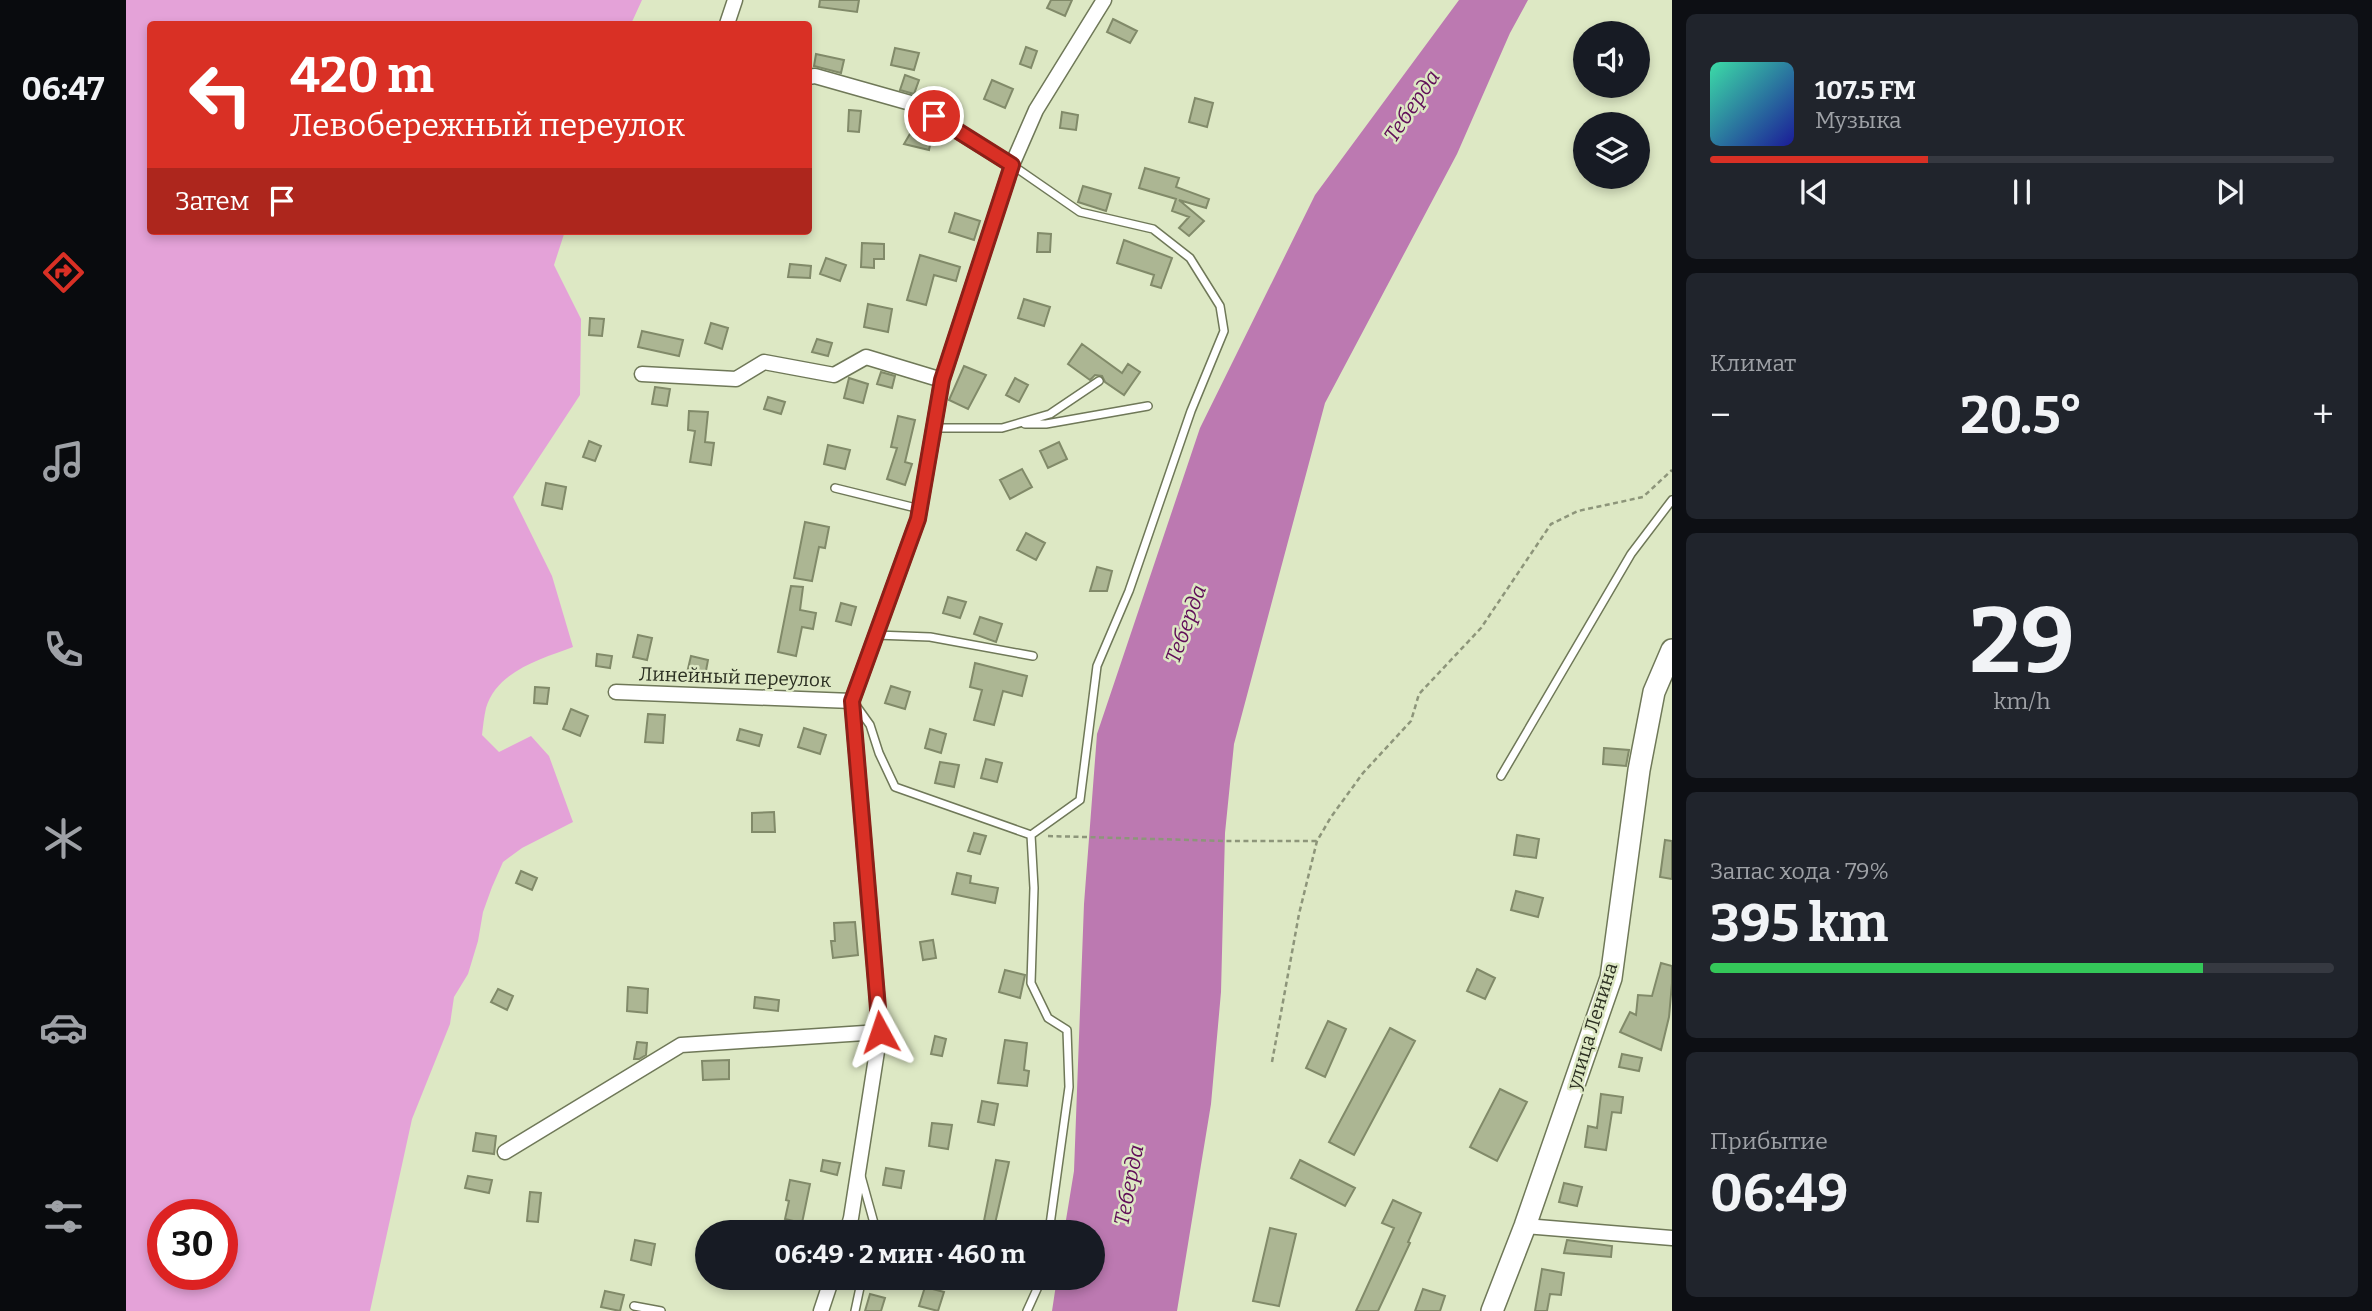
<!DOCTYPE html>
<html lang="ru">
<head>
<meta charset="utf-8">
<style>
	body { margin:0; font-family:Bitter,serif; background:#20242c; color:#f1f3f6; height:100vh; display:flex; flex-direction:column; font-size:26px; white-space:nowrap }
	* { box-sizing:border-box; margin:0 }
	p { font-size:23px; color:#9ea1a6 }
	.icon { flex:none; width:38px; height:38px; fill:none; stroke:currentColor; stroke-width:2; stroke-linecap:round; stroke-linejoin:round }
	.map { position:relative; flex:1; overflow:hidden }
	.side { display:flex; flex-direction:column; gap:14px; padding:14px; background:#0d0f14; width:700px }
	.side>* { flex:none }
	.guide { position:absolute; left:21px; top:21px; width:665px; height:214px; border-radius:7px; box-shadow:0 4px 10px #0003; background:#d93025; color:#fff; overflow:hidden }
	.buttons { position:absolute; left:1447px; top:21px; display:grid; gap:14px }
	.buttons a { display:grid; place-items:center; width:77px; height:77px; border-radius:50%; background:#171b24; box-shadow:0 4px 10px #0003; font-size:35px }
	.speed { position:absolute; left:21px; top:1199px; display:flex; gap:14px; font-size:35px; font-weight:700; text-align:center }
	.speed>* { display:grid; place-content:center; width:91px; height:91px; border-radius:50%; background:#171b24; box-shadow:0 4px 10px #0003; line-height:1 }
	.speed .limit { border:10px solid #d22; background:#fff; color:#111 }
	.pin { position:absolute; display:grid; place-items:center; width:60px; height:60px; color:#fff; margin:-30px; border:4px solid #fff; border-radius:50%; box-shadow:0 2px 7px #0007 }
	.me { position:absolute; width:77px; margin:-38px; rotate:355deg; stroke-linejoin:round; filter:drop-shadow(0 0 5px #0008) }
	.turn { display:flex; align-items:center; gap:24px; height:147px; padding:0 28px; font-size:32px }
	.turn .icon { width:91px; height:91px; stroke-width:2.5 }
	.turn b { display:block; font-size:49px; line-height:60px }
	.then { display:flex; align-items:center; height:66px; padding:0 28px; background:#0003; gap:14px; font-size:26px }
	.big { font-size:52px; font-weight:700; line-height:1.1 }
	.side .tile { flex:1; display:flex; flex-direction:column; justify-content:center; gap:10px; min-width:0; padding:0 24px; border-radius:10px; background:#20242c }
	.side .dial { align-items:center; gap:0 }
	.dial b { font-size:91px; line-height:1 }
	.song { display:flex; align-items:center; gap:21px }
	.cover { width:84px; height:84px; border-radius:10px; background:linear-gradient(135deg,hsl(160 70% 55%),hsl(240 70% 35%)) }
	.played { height:7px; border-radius:4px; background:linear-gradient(90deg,#d93025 35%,#363941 35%) }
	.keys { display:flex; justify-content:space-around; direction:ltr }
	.heat { display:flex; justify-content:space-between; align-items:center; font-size:38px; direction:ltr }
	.charge { height:10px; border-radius:5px; background:linear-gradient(90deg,#34c759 79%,#363941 0) }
	.trip { position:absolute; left:569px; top:1220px; width:410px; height:70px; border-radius:35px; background:#171b24; box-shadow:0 4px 10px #0003; font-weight:700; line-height:70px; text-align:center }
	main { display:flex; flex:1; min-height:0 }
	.dock { display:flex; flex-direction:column; width:126px; justify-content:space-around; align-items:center; background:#090b0e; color:#9ea1a6 }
	.dock .icon { width:49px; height:49px }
	.dock .selected { color:#d93025 }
	.dock b { font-size:32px; color:#f1f3f6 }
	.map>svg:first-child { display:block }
	.green { fill:#e4a2d8; fill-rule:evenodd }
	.water { fill:#bc79b1 }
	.building { fill:#acb693; stroke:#818a69; stroke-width:2 }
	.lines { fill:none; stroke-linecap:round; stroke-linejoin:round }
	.service-casing { stroke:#6f7858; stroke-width:10 }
	.minor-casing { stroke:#6f7858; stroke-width:17 }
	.secondary-casing { stroke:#6f7858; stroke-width:24 }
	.path { stroke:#8d957a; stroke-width:2.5; stroke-dasharray:5 3.5; stroke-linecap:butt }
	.service { stroke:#fff; stroke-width:7 }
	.minor { stroke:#fff; stroke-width:14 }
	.secondary { stroke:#fff; stroke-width:21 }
	.route-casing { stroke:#8d1f18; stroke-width:18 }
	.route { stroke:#d93025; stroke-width:12 }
	.labels { text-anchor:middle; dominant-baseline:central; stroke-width:5; stroke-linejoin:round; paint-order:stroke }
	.street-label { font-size:19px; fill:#2b2f21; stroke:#dde8c4 }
	.water-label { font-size:21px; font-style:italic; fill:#600d58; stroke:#dde8c4 }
</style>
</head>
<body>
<main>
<nav class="dock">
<b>06:47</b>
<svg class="icon selected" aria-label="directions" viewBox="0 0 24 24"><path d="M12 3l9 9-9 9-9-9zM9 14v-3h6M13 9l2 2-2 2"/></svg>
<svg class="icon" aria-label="music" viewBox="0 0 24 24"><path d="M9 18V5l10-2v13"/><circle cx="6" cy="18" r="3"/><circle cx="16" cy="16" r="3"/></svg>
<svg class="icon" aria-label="phone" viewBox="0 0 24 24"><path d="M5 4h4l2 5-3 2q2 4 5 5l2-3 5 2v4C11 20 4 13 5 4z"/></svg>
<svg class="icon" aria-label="climate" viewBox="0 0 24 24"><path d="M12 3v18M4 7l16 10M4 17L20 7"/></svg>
<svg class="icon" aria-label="car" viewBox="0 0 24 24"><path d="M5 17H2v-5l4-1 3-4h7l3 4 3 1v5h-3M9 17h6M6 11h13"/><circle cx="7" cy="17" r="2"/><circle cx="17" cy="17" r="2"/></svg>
<svg class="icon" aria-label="filters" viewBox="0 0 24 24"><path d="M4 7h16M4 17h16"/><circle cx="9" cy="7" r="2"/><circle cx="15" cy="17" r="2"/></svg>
</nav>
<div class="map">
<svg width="1546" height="1311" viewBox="0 0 1546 1311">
	<rect width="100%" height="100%" fill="#dde8c4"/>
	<path class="green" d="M0 0H516L505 24H24V231H439L428 265 455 319 454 395 387 497 426 576 447 647C415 659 371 671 360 708 358 717 357 726 356 735L373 752 405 736 423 756 447 822 396 848 377 862 366 887 357 912 352 941 342 974 328 997 324 1024 286 1119 244 1311H0ZM37 1214H96V1274H37Z"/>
	<path class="water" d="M1333 0H1402L1384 33 1331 154 1199 403 1108 744 1099 833 1095 992 1085 1104 1051 1311H926L931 1278H966V1232H938L948 1171 958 904 971 734 1074 428 1189 195Z"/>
	<path class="building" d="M694 0H733L731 12 693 7Z
		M925 0H946L939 16 921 8Z
		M987 19 1011 31 1004 43 981 32Z
		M900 47 911 51 905 68 894 64Z
		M769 48 793 53 788 70 765 65Z
		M690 54 718 60 715 73 688 66Z
		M779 75 793 80 788 94 774 90Z
		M866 80 887 89 879 108 858 99Z
		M1069 98 1087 103 1081 127 1063 122Z
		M723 110 735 111 733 132 722 131Z
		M936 112 952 115 950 130 934 128Z
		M788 127 807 131 803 150 778 144Z
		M1019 168 1053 178 1050 187 1083 199 1080 208 1053 200 1078 221 1063 236 1053 228 1063 217 1046 211 1050 199 1013 188Z
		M957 186 985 194 980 211 952 202Z
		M829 213 854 221 848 240 823 232Z
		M912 233 925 234 924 252H911Z
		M998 240 1046 258 1035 288 1025 285 1028 275 991 263Z
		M736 243 758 244V259H748V268L735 267Z
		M794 255 834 267 830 281 808 275 800 305 781 300Z
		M700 258 720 265 714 281 694 274Z
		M664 264 685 266 684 278 662 277Z
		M898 299 924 307 918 326 892 318Z
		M742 304 766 309 762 332 738 327Z
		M464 318 478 319 476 336 463 335Z
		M585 323 602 328 596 349 579 343Z
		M516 331 557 340 553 356 512 347Z
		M691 339 706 343 702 356 686 352Z
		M956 344 996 373 1002 364 1014 372 998 395 979 382 976 376 969 375 964 380 942 364Z
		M838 366 860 375 842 409 823 400Z
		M755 372 769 376 766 388 751 384Z
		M723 378 742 384 737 403 718 398Z
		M889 378 902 385 893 402 880 395Z
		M529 387 544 389 541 406 526 404Z
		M642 397 659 402 655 414 638 409Z
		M563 411 582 412 579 442 588 443 585 465 564 462 569 431 562 430Z
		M772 416 789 420 779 462 786 464 779 485 761 479 771 448 765 447Z
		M463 441 475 446 469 461 457 457Z
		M933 442 941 459 922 468 914 451Z
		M702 445 724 450 719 469 698 464Z
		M896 469 906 487 884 499 874 480Z
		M420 483 440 487 436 509 416 505Z
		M679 522 703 527 699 548 693 547 686 581 668 578Z
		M900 533 919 543 910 560 891 550Z
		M971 567 986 571 981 591H964Z
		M665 586 677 587 674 610 690 613 687 629 676 627 670 656 652 652Z
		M822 597 840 602 834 618 817 613Z
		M715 603 730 607 725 625 710 621Z
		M854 617 876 624 870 642 848 634Z
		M512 635 526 638 521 660 507 657Z
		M471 654 486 656 484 668 470 666Z
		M565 656 582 660 579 676 561 673Z
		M849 663 901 676 896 696 877 691 868 725 848 720 856 690 844 687Z
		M765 686 784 692 779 709 759 703Z
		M409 687 423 688 421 704 408 703Z
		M445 709 462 716 454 736 437 729Z
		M522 714 539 715 537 743 519 742Z
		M678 728 700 735 694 754 672 747Z
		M614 729 636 735 633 746 611 740Z
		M804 729 820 734 815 753 799 748Z
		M1478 748 1503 750 1500 766 1477 764Z
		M860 759 876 763 871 782 855 778Z
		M814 762 833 765 828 787 809 783Z
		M648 812 649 832H626V813Z
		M848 833 860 836 854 854 842 851Z
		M1391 835 1413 839 1410 858 1388 855Z
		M1539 840 1546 841V879L1534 877Z
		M395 871 411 878 406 890 390 883Z
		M831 873 845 876 844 883 872 888 869 903 826 894Z
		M1390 891 1417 898 1412 917 1385 910Z
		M729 922 732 955 707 958 705 941H709L708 923Z
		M807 940 810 958 797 960 794 942Z
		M1535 963 1546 966V983L1543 1017 1535 1050 1494 1032 1504 1012 1510 1015 1512 995 1526 996Z
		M1351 969 1369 978 1359 999 1341 991Z
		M879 970 899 975 894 998 873 992Z
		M502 987 522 989 521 1013 501 1011Z
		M372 989 387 996 381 1010 365 1002Z
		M629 997 653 1000 652 1011 628 1008Z
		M1202 1021 1220 1029 1199 1077 1180 1068Z
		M1264 1028 1289 1041 1228 1155 1203 1142Z
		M809 1036 820 1039 816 1056 805 1054Z
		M879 1040 901 1043 898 1070 903 1071 901 1086 872 1083Z
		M511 1042 521 1043 520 1055 513 1059H508Z
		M1496 1054 1516 1058 1513 1071 1493 1067Z
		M603 1060V1079L577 1080 576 1061Z
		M1374 1089 1401 1102 1371 1161 1344 1147Z
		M1475 1094 1497 1097 1495 1113 1486 1112 1480 1150 1459 1147 1462 1126 1471 1128Z
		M856 1101 872 1104 868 1125 852 1122Z
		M806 1123 826 1125 822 1149 803 1146Z
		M350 1133 370 1136 368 1154 347 1151Z
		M697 1160 714 1163 711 1175 695 1171Z
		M870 1160 883 1162 868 1228 857 1226Z
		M1174 1160 1229 1188 1219 1206 1165 1178Z
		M760 1168 778 1171 775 1188 757 1185Z
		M342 1176 366 1180 363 1193 339 1188Z
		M664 1180 684 1184 676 1223 659 1219 663 1201 660 1200Z
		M1438 1183 1456 1187 1451 1206 1433 1202Z
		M404 1192 415 1193 412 1222 401 1221Z
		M1267 1200 1295 1213 1282 1242 1284 1243 1252 1311H1230L1268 1228 1256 1223Z
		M1144 1228 1170 1234 1153 1306 1127 1301Z
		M509 1240 529 1244 525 1265 505 1260Z
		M1441 1240 1486 1246 1485 1257 1438 1253Z
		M1416 1269 1438 1273 1435 1295 1424 1294 1421 1311H1409Z
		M799 1287 818 1292 812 1311 793 1306Z
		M1297 1289 1319 1296 1314 1311H1289Z
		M479 1291 498 1295 494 1311 475 1307Z
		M744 1294 759 1298 755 1311H739Z"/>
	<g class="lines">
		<defs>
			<path id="service" d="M886 165 954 212 1027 229 1064 258 1094 306 1098 331 1065 411 1003 591 971 666 954 800 905 835 908 888 905 983 922 1018 941 1030 943 1087 923 1232
				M899 424H920L1022 406
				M808 428H876L924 414 973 381
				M709 488 794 509
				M750 635 804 637 907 656
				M729 704 744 725 753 753 769 787 905 835
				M1375 776 1505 554 1546 500
				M735 1176 748 1223 746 1232
				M508 1306 535 1311
				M729 1311 736 1278
				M901 1311 916 1278"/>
			<path id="minor" d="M601 24 609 0
				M682 77 689 76 788 104 886 165
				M516 374 610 379 638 362 708 375 740 357 816 380
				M490 692 726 701
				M379 1152 555 1045 754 1032
				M1399 1226 1546 1238
				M721 1232 725 1218 754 1032 726 701 792 519 816 380 886 165 910 110 978 0
				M695 1311 706 1278"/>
			<path id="secondary" d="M1366 1311 1399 1226 1485 978 1513 770 1528 692 1546 650"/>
		</defs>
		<use href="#service" class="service-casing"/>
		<use href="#minor" class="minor-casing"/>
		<use href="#secondary" class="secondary-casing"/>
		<path class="path" d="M922 836 1099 841H1191
			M1146 1062 1173 914 1191 841 1205 817 1237 773 1285 721 1293 694 1355 628 1425 524 1452 511 1517 497 1546 470"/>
		<use href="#service" class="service"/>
		<use href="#minor" class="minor"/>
		<use href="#secondary" class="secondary"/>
	</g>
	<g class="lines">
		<defs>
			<path id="route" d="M754 1032 726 701 792 519 816 380 886 165 808 116"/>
		</defs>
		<use href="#route" class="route-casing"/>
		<use href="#route" class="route"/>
	</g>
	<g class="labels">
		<g class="street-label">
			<text transform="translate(609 677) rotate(2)">Линейный переулок</text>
			<text transform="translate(1466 1026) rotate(-73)">улица Ленина</text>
		</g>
		<g class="water-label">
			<text transform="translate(1286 106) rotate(-56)">Теберда</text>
			<text transform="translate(1060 624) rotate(-70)">Теберда</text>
			<text transform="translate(1003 1185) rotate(-79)">Теберда</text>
		</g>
	</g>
</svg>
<div class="buttons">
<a><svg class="icon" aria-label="sound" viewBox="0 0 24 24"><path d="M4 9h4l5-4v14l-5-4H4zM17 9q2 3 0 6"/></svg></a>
<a><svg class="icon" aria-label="layers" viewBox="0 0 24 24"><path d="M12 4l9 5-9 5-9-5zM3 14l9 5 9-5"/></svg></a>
</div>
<div class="speed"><div class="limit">30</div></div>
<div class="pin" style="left:808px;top:116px;background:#d93025"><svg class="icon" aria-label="arrive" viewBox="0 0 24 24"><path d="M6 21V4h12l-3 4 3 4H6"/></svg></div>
<svg class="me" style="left:754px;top:1032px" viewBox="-20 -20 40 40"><path d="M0-17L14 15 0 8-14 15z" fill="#d93025" stroke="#fff" stroke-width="4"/></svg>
<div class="trip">06:49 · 2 мин · 460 m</div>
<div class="guide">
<div class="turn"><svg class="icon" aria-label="left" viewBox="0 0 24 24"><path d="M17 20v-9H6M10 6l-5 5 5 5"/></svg><div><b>420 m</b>Левобережный переулок</div></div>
<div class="then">Затем<svg class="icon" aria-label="arrive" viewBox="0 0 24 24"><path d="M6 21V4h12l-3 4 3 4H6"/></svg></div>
</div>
</div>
<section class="side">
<div class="tile">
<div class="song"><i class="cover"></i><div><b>107.5 FM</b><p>Музыка</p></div></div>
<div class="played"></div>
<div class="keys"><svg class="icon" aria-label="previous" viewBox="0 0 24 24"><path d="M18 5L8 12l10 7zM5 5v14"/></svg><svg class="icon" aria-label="pause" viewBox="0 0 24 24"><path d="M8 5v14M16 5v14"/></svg><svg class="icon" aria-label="next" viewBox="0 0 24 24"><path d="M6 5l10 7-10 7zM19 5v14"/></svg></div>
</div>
<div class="tile"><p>Климат</p>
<div class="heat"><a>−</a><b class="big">20.5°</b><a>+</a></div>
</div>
<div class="tile dial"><b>29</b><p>km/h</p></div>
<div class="tile"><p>Запас хода · 79%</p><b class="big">395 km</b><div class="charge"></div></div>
<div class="tile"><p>Прибытие</p><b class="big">06:49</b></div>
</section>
</main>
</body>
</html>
